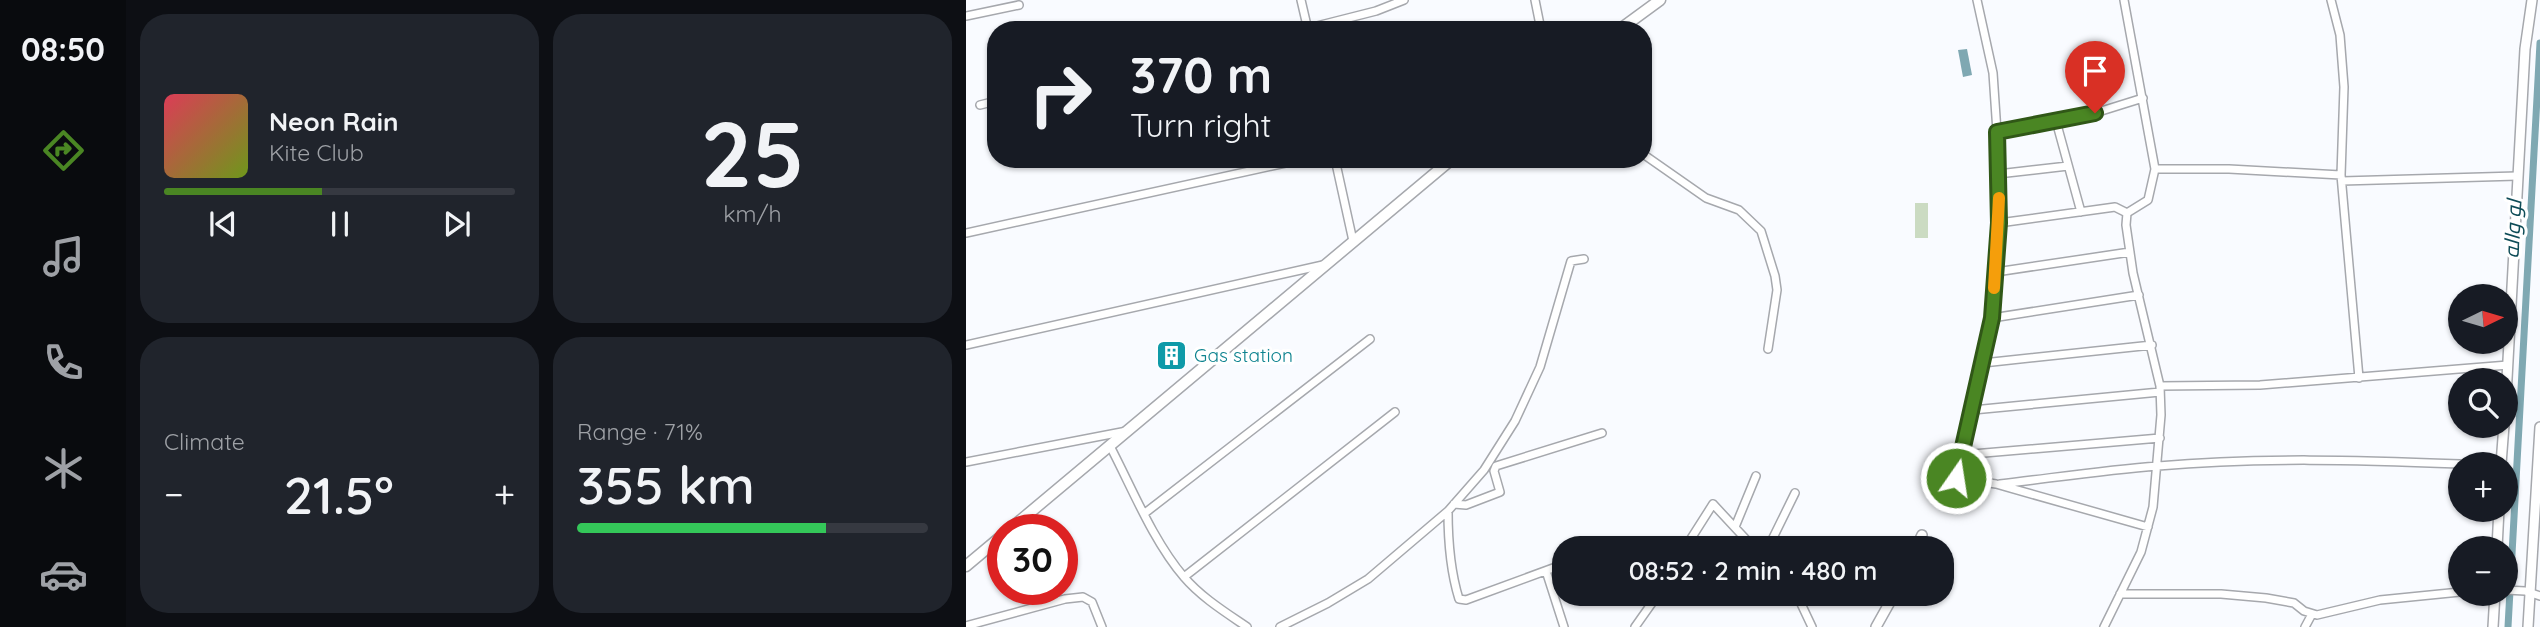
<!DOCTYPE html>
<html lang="en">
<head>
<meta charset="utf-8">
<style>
	body { margin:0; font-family:Quicksand,Cairo,sans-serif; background:#20242c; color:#f1f3f6; height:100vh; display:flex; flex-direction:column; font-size:26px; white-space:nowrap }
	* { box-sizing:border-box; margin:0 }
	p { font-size:23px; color:#9ea1a6 }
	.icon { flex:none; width:38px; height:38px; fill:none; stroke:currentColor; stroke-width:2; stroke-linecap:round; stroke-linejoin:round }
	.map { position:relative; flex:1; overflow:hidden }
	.details { display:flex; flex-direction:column; gap:14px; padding:14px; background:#0d0f14; width:840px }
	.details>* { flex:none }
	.banner { position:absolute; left:21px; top:21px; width:665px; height:147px; border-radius:28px; box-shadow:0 2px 5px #0004; background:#171b24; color:#f1f3f6; overflow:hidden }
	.needle { width:46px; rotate:85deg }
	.tools { position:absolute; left:1482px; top:284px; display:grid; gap:14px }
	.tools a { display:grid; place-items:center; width:70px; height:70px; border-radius:50%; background:#171b24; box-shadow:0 2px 5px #0004; font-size:35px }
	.speed { position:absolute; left:21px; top:514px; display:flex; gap:14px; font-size:35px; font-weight:700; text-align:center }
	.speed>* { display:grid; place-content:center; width:91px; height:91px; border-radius:50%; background:#171b24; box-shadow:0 2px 5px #0004; line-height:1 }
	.speed .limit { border:10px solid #d22; background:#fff; color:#111 }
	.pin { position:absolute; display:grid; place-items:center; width:60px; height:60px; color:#fff; margin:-72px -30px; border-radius:50% 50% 50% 0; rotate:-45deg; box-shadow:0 0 7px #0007 }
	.pin .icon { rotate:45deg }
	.me { position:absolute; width:77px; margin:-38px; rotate:13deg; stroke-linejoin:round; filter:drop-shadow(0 0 5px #0008) }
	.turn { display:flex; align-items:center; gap:24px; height:147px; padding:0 28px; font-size:32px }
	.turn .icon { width:91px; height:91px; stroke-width:2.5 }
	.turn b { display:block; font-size:49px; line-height:60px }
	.big { font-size:52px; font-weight:600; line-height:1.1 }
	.details .card { flex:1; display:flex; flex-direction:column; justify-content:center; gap:10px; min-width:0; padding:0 24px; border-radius:28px; background:#20242c }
	.details .dial { align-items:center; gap:0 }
	.dial b { font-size:91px; line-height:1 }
	.song { display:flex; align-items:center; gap:21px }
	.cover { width:84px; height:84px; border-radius:10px; background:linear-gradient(135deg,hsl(350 70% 55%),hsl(80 70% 35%)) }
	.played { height:7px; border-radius:4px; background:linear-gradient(90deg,#4a8623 45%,#363941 45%) }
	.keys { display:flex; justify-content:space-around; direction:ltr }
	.heat { display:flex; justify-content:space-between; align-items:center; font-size:38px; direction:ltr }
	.charge { height:10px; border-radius:5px; background:linear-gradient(90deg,#34c759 71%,#363941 0) }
	.details .tiles { flex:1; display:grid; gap:14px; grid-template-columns:repeat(2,1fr) }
	.trip { position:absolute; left:586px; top:536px; width:402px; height:70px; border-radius:28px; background:#171b24; box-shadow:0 2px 5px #0004; font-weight:600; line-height:70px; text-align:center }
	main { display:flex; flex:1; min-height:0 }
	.tabs { display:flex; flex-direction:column; width:126px; justify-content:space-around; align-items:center; background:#090b0e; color:#9ea1a6 }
	.tabs .icon { width:49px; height:49px }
	.tabs .on { color:#4a8623 }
	.tabs b { font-size:32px; color:#f1f3f6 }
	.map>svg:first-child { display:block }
	.green { fill:#cbdbc2 }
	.water { fill:#7fa8b2 }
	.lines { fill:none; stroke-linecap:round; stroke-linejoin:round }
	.canal { stroke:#7fa8b2; stroke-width:7 }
	.minor-casing { stroke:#a6a8ad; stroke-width:10 }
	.tertiary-casing { stroke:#a6a8ad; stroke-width:12 }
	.secondary-casing { stroke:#a6a8ad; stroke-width:13 }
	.minor { stroke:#fff; stroke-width:7 }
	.tertiary { stroke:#fff; stroke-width:9 }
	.secondary { stroke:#fff; stroke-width:10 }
	.route-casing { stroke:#305717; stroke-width:18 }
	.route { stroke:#4a8623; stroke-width:12 }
	.slow { stroke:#f59e0b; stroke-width:12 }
	.labels { text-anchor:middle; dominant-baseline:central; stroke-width:6; stroke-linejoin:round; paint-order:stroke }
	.culture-label { font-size:19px; fill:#0d838f; stroke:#fff; text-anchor:start }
	.water-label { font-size:21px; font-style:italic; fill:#0e4c57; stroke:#fff }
</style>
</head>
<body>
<main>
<nav class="tabs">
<b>08:50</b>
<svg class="icon on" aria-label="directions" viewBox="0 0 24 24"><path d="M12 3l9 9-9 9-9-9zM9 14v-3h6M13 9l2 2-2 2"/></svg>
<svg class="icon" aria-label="music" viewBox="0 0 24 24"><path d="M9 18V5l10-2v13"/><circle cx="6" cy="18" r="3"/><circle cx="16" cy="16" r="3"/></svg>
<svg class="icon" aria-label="phone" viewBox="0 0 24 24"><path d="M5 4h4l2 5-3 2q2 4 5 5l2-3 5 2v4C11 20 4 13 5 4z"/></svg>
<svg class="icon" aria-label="climate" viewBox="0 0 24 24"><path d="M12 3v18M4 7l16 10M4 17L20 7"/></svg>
<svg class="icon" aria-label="car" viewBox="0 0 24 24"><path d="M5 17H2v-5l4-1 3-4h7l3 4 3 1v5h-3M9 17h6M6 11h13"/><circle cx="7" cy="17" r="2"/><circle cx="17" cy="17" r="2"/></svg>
</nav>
<section class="details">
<div class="tiles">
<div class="card">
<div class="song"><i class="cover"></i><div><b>Neon Rain</b><p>Kite Club</p></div></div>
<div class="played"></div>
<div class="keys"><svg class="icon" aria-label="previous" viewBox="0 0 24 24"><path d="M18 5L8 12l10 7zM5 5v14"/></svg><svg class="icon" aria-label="pause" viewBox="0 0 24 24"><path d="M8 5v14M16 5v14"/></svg><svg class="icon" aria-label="next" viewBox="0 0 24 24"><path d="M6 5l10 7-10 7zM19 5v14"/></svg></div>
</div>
<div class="card dial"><b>25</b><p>km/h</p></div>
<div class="card"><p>Climate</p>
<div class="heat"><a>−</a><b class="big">21.5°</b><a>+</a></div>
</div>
<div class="card"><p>Range · 71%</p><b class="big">355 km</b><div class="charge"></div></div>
</div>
</section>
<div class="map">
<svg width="1574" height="627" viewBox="0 0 1574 627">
	<rect width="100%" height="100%" fill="#f9fbff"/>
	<path class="green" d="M949 203H962V238H949Z"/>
	<path class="water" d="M1001 49 1006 75 997 77 992 50Z"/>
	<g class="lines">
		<path class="canal" d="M1542 627 1574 43"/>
		<defs>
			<path id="minor" d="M335 0 342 30
				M569 0 575 30
				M1011 0 1027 73 1031 132 1033 223 1026 318 990 478 1030 484 1182 527
				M1365 0 1374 35 1378 87 1375 175 1393 378
				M0 16 53 5
				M335 30 410 11 438 0
				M14 105 30 101
				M1090 121 1115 212
				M1031 132 1129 113 1177 98
				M677 154 740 198 773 210 795 231 809 276 811 290 802 349
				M369 159 387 241
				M1189 169H1263L1375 175
				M1032 174 1102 166
				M1376 181 1551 176
				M1033 223 1149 207 1161 213
				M0 233 338 159
				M1030 272 1164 252
				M1026 318 1173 295
				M0 345 357 265
				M1017 363 1186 345
				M1194 386 1294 385 1542 365
				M1007 410 1194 392
				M144 446C166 488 187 541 218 577 235 597 259 612 281 627
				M995 455 1194 438
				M0 462 161 431
				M1034 484C1086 478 1139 470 1192 466 1293 457 1394 460 1494 464
				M488 504 500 505 534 492 528 471 530 466 636 433
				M482 511C482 541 484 570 493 599L500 600 598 564
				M179 513 404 339
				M769 527 790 476
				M644 548 649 546
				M719 548 747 504 788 548
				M802 548 829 493
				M897 548 901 544
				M580 571 598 627
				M218 577 429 412
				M1540 590 1559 591 1574 596
				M830 593 846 627
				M1154 594H1255L1300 598 1328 603 1338 611 1351 615 1414 600 1494 592
				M0 626 99 599 117 597 126 602 136 627
				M314 627 362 603 402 579 482 511 518 470 549 421 574 367 605 261 618 259
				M669 627 693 593
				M1138 627 1175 552 1187 507 1195 415 1194 386 1167 273 1160 225 1161 213 1182 200 1189 169 1158 0
				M1339 627 1346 614"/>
			<path id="tertiary" d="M1540 397 1559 49 1566 0
				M1535 464 1538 425
				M950 548 956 535
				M1531 548 1533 509
				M910 627 929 593
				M1527 627 1529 593
				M1562 627 1574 427"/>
			<path id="secondary" d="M653 30 694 0
				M43 530 486 159
				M0 566 37 535"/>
		</defs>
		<use href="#minor" class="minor-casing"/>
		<use href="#tertiary" class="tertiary-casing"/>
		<use href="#secondary" class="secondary-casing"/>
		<use href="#minor" class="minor"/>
		<use href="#tertiary" class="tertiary"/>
		<use href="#secondary" class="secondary"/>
	</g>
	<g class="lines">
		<defs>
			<path id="route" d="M990 478 1026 318 1033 223 1031 132 1129 113"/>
		</defs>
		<use href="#route" class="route-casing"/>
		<use href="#route" class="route"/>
		<path class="slow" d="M1028 288 1033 198"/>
	</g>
	<defs>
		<symbol id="building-square" viewBox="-11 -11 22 22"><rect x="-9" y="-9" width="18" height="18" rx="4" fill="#0f9aa8" stroke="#fff"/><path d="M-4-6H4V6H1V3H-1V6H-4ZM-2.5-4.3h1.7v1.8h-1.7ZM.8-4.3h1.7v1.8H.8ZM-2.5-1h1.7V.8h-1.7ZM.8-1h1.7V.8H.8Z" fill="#fff"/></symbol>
	</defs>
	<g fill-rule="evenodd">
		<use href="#building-square" x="188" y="338" width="35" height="35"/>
	</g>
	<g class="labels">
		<g class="culture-label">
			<text x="228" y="355">Gas station</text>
		</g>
		<g class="water-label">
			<text transform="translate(1546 229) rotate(-87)">لو واله</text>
		</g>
	</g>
</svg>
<div class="tools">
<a><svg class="needle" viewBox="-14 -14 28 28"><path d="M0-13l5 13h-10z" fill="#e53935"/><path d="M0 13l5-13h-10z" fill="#9ea1a6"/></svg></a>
<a><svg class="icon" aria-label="search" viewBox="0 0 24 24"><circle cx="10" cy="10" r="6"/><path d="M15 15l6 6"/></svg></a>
<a>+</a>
<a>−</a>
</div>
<div class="speed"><div class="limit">30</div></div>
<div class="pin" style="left:1129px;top:113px;background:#d93025"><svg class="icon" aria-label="arrive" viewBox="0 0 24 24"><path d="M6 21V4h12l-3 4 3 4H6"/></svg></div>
<svg class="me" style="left:990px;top:478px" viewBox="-20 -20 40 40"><circle r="17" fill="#4a8623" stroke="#fff" stroke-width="3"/><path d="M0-11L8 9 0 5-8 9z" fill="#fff"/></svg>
<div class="trip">08:52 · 2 min · 480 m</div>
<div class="banner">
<div class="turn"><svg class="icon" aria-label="right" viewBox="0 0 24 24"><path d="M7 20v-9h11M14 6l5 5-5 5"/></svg><div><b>370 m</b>Turn right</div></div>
</div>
</div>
</main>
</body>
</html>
